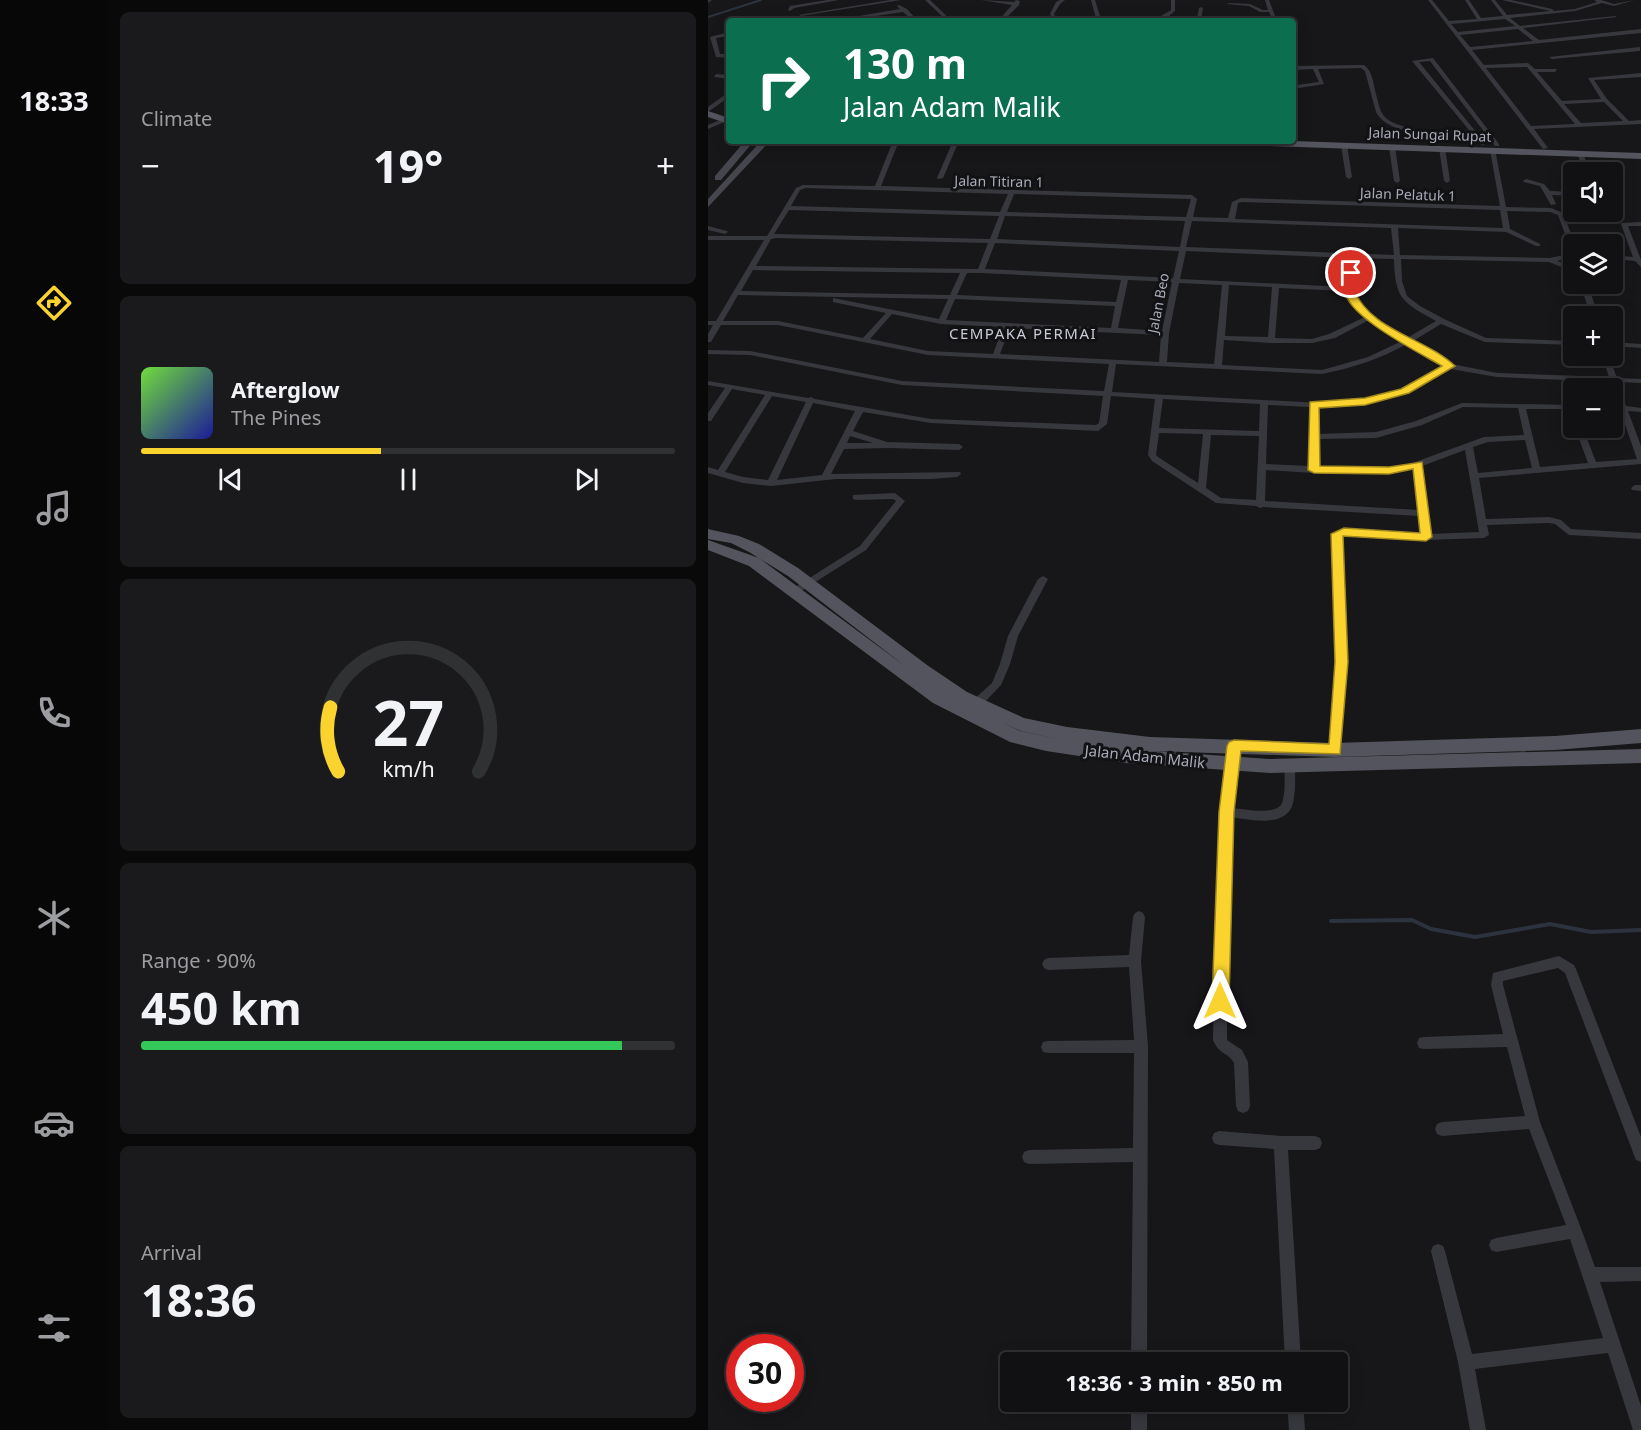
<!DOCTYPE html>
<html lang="en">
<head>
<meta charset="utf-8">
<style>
	body { margin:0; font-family:"Noto Sans",sans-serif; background:#1a1a1c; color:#f1f3f6; height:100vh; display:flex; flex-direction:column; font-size:22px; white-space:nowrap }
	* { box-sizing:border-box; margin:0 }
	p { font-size:20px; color:#9c9da0 }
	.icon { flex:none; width:33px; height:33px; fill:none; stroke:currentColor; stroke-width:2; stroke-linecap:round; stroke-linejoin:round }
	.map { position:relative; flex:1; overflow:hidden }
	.drawer { display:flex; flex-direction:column; gap:12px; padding:12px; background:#09090a; width:600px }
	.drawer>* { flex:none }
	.hud { position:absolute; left:18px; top:18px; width:570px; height:126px; border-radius:6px; box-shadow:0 3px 15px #0003,0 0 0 2px #303133; background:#0b6e4f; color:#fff; overflow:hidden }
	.tools { position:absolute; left:855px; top:162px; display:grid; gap:12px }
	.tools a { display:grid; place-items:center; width:60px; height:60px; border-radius:6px; background:#111113; box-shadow:0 3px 15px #0003,0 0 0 2px #303133; font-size:30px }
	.speed { position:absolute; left:18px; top:1334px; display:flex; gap:12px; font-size:30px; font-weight:700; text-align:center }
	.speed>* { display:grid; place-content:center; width:78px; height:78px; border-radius:50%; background:#111113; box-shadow:0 3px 15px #0003,0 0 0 2px #303133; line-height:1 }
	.speed .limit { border:9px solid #d22; background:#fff; color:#111 }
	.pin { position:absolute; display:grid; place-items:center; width:51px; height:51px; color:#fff; margin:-26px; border:3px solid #fff; border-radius:50%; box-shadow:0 2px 6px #0007 }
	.me { position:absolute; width:66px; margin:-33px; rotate:0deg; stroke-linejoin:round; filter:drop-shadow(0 0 4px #0008) }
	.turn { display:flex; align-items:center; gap:21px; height:126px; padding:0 18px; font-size:27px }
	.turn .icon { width:78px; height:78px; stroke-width:2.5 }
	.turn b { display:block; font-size:42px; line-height:51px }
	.big { font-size:45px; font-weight:700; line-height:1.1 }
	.drawer .widget { flex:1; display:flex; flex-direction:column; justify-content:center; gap:9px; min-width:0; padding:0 21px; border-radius:9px; background:#1a1a1c }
	.drawer .dial { align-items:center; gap:0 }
	.dial svg { height:156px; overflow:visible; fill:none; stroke:#303133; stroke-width:7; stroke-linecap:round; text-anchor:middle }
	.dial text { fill:#f1f3f6; stroke:none }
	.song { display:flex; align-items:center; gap:18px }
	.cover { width:72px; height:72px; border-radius:9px; background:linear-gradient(135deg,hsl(100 70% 55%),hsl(240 70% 35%)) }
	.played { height:6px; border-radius:3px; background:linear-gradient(90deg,#fad32e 45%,#303133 45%) }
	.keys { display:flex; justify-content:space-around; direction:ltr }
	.heat { display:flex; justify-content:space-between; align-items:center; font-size:33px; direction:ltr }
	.charge { height:9px; border-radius:4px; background:linear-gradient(90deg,#34c759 90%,#303133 0) }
	.trip { position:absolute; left:292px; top:1352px; width:348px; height:60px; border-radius:6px; background:#111113; box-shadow:0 3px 15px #0003,0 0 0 2px #303133; font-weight:700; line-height:60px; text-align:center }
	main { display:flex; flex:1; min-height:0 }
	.tab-bar { display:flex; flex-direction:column; width:108px; justify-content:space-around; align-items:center; background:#070708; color:#9c9da0 }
	.tab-bar .icon { width:42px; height:42px }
	.tab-bar .selected { color:#fad32e }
	.tab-bar b { font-size:27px; color:#f1f3f6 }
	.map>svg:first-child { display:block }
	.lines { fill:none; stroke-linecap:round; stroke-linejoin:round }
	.stream-far1 { stroke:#2c333e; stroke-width:2 }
	.stream { stroke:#2c333e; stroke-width:4 }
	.street { fill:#37383e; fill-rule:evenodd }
	.secondary { fill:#45464e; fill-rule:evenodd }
	.primary { fill:#53545d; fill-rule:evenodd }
	.route { fill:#fad32e; stroke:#a2891e; stroke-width:1.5 }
	.labels { text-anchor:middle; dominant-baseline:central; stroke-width:6; stroke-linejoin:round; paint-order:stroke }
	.far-street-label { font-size:14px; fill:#a8abb9; stroke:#121214 }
	.far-quarter-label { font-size:15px; letter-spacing:1.5px; fill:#c9cbd5; stroke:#121214 }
	.street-label { font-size:15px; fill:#a8abb9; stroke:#121214 }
</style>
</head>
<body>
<main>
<nav class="tab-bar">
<b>18:33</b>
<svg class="icon selected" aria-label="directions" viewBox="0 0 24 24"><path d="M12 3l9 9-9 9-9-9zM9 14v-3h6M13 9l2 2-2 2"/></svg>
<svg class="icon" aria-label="music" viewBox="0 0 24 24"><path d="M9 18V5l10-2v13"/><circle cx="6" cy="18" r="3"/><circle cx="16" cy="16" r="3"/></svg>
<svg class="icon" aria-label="phone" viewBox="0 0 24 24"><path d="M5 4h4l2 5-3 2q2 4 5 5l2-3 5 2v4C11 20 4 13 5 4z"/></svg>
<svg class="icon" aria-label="climate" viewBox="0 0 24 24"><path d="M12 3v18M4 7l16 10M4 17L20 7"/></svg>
<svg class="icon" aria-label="car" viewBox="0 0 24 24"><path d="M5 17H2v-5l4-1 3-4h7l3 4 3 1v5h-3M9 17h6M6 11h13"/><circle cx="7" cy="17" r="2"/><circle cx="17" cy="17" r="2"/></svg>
<svg class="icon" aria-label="filters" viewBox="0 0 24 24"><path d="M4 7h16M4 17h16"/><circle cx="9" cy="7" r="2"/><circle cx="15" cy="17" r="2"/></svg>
</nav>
<section class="drawer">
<div class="widget"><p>Climate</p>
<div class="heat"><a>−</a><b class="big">19°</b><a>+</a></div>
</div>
<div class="widget">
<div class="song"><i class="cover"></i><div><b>Afterglow</b><p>The Pines</p></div></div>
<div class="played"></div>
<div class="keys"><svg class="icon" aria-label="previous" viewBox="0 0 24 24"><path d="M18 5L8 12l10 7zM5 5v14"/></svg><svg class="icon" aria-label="pause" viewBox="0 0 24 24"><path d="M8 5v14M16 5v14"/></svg><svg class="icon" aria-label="next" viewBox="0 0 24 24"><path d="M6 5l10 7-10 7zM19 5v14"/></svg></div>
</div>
<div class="widget dial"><svg viewBox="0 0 100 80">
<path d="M14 69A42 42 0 1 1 86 69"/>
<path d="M14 69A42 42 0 0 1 10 36" stroke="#fad32e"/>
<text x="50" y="56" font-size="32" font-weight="700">27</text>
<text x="50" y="72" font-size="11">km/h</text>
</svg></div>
<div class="widget"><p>Range · 90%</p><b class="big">450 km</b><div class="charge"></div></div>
<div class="widget"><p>Arrival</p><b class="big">18:36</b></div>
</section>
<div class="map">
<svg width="933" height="1430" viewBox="0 0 933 1430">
	<rect width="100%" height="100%" fill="#171719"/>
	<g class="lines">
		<path class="stream-far1" d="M0 17 53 0"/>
		<path class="stream" d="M623 921 704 920 723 929 767 937 842 924 883 932 933 930"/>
		<path class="street" d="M0 0H4L0 3Z
			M120 0H131L86 8 82 11 80 10 82 6Z
			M182 0H193L93 16 91 15Z
			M217 0H222L244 21H239Z
			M273 0 306 2 308 0 312 1 311 5 295 21H290L304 5Z
			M352 0H357L352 4 346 14 349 21H345L342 14 348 2Z
			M383 0H387L392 16 406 21 388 18Z
			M463 0H467V11L461 16 489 18 491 8 493 7 495 8 493 20 452 19 453 16 463 10Z
			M557 0H561L569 21H565L561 12H552L541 6 519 4 521 3 542 4 555 10H560Z
			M720 0H724L741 21 769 19 757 0H761L773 18 795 16 783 0H787L799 15 842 11 794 0H803L844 9 846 11 867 9 889 2 886 0H893L906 4 927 0 906 6 894 3 867 11 802 18 812 26 907 16 909 17 815 28 831 40 933 29V33L764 50 776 65 820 63 827 69H849L847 72H829L854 101 893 99 880 78 933 73V77L886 80 899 99 921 121 933 120V124L826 129 840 148 835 149ZM797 19 807 26 750 32 743 24ZM810 29 825 41 762 47 752 35ZM819 67 867 124 823 126 778 68ZM896 102 915 121 873 123 856 104Z
			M191 5 199 9 210 21H205L195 12 133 21H121L192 9 189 6Z
			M96 19 98 21H74L76 20Z
			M21 32V36L8 38 12 54H21V58L8 57 2 37Z
			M932 47V51L844 59 841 57Z
			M725 58 791 144V146H787L722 61 711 62 777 143V145H773L764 134C739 135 681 138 668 112L657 71 653 68 610 69 616 84 591 88 588 86 589 85 611 82 605 69 585 70V66L656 65C665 72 665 83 668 94 670 101 671 110 676 116 691 133 740 131 761 130L704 61Z
			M8 74 21 75V79L6 77Z
			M21 92V97L0 112V107Z
			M17 118 19 119V121L0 129V125Z
			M185 141H191L173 186 484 195 489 199 485 217 520 218 524 202 533 198 792 206 782 150 787 149 798 207 843 208 855 213 867 244H866V252L863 250 850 215 842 212 799 211 802 229 832 244V246H828L798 232 690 228 692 255 842 258 866 253V257L849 261 866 267V272L841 262 693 259 694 281 699 296 712 306 736 319 778 338 866 341V345L777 342 733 324 705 341 744 364 789 373 901 377 894 356H901L909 378 933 379V383L911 382 918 406 933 408V412L920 411 933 446V464L771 478 778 519 841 517 853 520 863 529 933 533V539L861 535 847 524 841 523 779 525 781 535 776 538 718 540 634 536 639 662 632 750 631 753H623L622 750 629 662 624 534 626 532 636 529 713 534 711 516 555 507 552 508 548 506 508 503 444 461 440 455 447 399 403 396 399 424 390 431 223 423 155 412 145 431 179 442 251 444 255 447 251 450 181 448 136 449 123 474 252 472 253 474 249 477 223 479H128L63 486 35 483 0 473V467L10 470 57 395 24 389 3 421H0V413L17 388 0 385V381L100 398 103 397 107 399 223 419 388 425 391 423 395 396 194 385 42 355 0 354V350L42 351 194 381 396 391 401 364 220 355 70 325H13L3 342H0V334L5 325H0V321H8L56 240H0V236H59L88 188 95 185 167 186ZM98 188 300 194 292 212 83 206 92 190ZM306 194 482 199H483L478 217 299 212ZM534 202 792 210 795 228 527 219 530 203ZM81 210 291 216 282 239 66 234ZM297 216 477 221 472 247 289 239ZM484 221 683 228 686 255 478 247ZM68 238 280 243 270 269 48 266 63 239ZM287 243 471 251 465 278 277 269ZM478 251 641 258 640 282 638 287 472 279ZM647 258 686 259C687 299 694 302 728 321L699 338C678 325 654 313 645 289L648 282ZM45 270 252 273 242 295 33 291ZM259 273H273L413 280 408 302 249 295ZM420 280 464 282 454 331 410 328ZM471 283 514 285 506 364 459 362 461 333ZM521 285 564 287 560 337 517 336ZM571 288 638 291 643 304 657 317 621 334 604 339 567 338ZM30 295 240 299 231 319 125 298V302L178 313 155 338 70 321H15ZM247 299 407 306 403 328 238 320ZM184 314 233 324 295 327 285 354 220 351 162 339ZM661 320 694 341 660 357 614 370 514 365 516 340 563 343H604L627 338ZM302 328 453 335 451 362 292 354ZM699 344 736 366 694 389 657 399 614 403 404 392 408 364 614 374C644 368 672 359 699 344ZM743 369 789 377 903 382 910 406H904V410H912L929 459 888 462 875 428H867L880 463 832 467 818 409H866V405L754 403 708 421 668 432 609 434 610 407 657 403 700 393ZM64 396 98 402 60 480 35 477 17 472ZM455 399 552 404 551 431 451 428ZM105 403 147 411 114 475 69 480ZM560 405 602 407V466L558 464ZM755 407 810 408 816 435 776 437 696 466 681 468 610 466 609 439 668 438 714 425ZM451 433 495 434 490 483 450 457 448 455ZM503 435 551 436 548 500 513 498 498 488ZM142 436 165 443H139ZM817 440 824 468 770 473 765 447 780 442ZM757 450 771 532 722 534 714 466ZM706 469 711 510 557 501 558 470 606 473 681 474Z
			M245 141H251L235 178 230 179 229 178Z
			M636 143 639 145 644 177 641 179 638 177 633 145Z
			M684 145 687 147 692 181 689 183 686 181 681 147Z
			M734 146 737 148 742 181 739 183 736 181 731 148Z
			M872 151 875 153 882 172H876L869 153Z
			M818 179 836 184 842 191 866 192V196L844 195 848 204 843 205 832 186 816 182 815 181Z
			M933 222V226H920L933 260V267L927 261 904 259V255L925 257 913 224 914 223Z
			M0 226 19 231 20 232 17 234 0 230Z
			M872 284H880L890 316H883Z
			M904 342 933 344V348L904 346Z
			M927 485H933V491L924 490 923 488Z
			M187 493 197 501 158 550 90 593H84L82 591 84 589 152 546 188 501 185 499 148 500 145 499V495Z
			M335 576 340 579 310 636 302 664 293 685 272 707H264L263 704 264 701 284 683 292 664 300 636 330 579Z
			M524 760 528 761 529 764 524 808C535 809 569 816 574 803 578 792 576 777 577 765L578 762H586L587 765C587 777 588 790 585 803 579 828 543 820 523 817L519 944V1040L534 1050 540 1062 542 1106 540 1111 535 1113 530 1111 528 1106 526 1063C520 1052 511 1055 505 1040 507 948 507 855 519 764L520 761Z
			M431 911 435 913 437 917 433 961 440 1046 439 1362H423L425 1162 321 1164 316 1162 314 1157 316 1152 321 1150 425 1148 426 1053H340L335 1052 333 1047 335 1042 340 1041 426 1040 421 967 340 970 336 968 334 964 336 960 340 958 421 955 425 917 427 913Z
			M851 956 866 965 868 969 933 1137V1162L928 1160 926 1155 857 973 850 968 795 981V985L832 1122 874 1231 887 1267H933V1281L892 1282 933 1406V1430H925L900 1353 767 1369 778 1430H762L750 1362 723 1251 725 1246 730 1244 735 1246 737 1251 764 1354 895 1338 862 1239 788 1252 783 1250 781 1245 783 1240 788 1238 858 1225 821 1129 734 1136 729 1134 727 1129 729 1124 734 1122 817 1116 799 1047 716 1049 711 1048 709 1043 711 1038 716 1037 795 1034 783 985 785 973Z
			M511 1131 573 1136H607L612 1138 614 1143 612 1148 607 1150H580L593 1362H577L566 1149 511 1145 506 1143 504 1138 506 1133Z
			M423 1401H439V1430H423Z
			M579 1401H595L597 1430H581Z"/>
		<path class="secondary" d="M37 141H46L13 180H7V176Z
			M53 141H62L0 207V199Z"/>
		<path class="primary" d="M0 111 21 118V124L0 117Z
			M504 141H585L933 153V159L509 144Z
			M0 529 31 536 51 544 90 568 219 665 259 692 316 718 359 727 442 737 627 743 847 736 933 729V743L847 750 627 757 444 751 562 759 933 749V763L562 773 418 763 338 751 302 742 225 703 41 566 0 550V540L51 558 197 666 80 576 41 552 23 543 0 539ZM293 722 313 731 354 740 312 731Z"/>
	</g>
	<path class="route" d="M640 271 648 273 649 282 646 290C663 331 716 337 747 366L701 393 657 405 611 408 612 466 681 467 714 462 724 537 718 541 635 536 640 662 632 754 533 751 526 812 521 1001 518 1007 512 1009 506 1007 504 1001 511 812 519 746 521 742 526 740 621 744 627 662 623 534 636 528 712 533 705 469 681 474 606 473 600 470 602 402 657 398 693 389 734 366C714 354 635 315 637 289 637 284 639 276 640 271Z"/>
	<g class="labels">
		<g class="far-street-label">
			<text transform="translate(722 134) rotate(2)">Jalan Sungai Rupat</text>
			<text transform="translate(291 181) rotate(1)">Jalan Titiran 1</text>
			<text transform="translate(700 194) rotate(2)">Jalan Pelatuk 1</text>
			<text transform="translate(450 303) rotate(-79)">Jalan Beo</text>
		</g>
		<g class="far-quarter-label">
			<text x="315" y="333">CEMPAKA PERMAI</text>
		</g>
		<g class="street-label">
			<text transform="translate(437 756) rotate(6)">Jalan Adam Malik</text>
		</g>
	</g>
</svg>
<div class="tools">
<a><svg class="icon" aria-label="sound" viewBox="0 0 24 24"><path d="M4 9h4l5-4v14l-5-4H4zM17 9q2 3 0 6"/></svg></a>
<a><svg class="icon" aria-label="layers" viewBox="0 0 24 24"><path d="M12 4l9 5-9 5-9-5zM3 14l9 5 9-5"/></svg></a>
<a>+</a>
<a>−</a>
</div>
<div class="speed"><div class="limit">30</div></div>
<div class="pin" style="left:643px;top:273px;background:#d93025"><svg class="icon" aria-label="arrive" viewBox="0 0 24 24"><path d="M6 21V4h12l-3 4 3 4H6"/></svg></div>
<svg class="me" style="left:512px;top:1001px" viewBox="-20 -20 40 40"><path d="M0-17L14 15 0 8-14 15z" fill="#fad32e" stroke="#fff" stroke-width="4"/></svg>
<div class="trip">18:36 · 3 min · 850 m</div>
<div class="hud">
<div class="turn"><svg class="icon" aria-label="right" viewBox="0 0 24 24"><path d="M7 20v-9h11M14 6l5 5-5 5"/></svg><div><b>130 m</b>Jalan Adam Malik</div></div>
</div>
</div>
</main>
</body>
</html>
